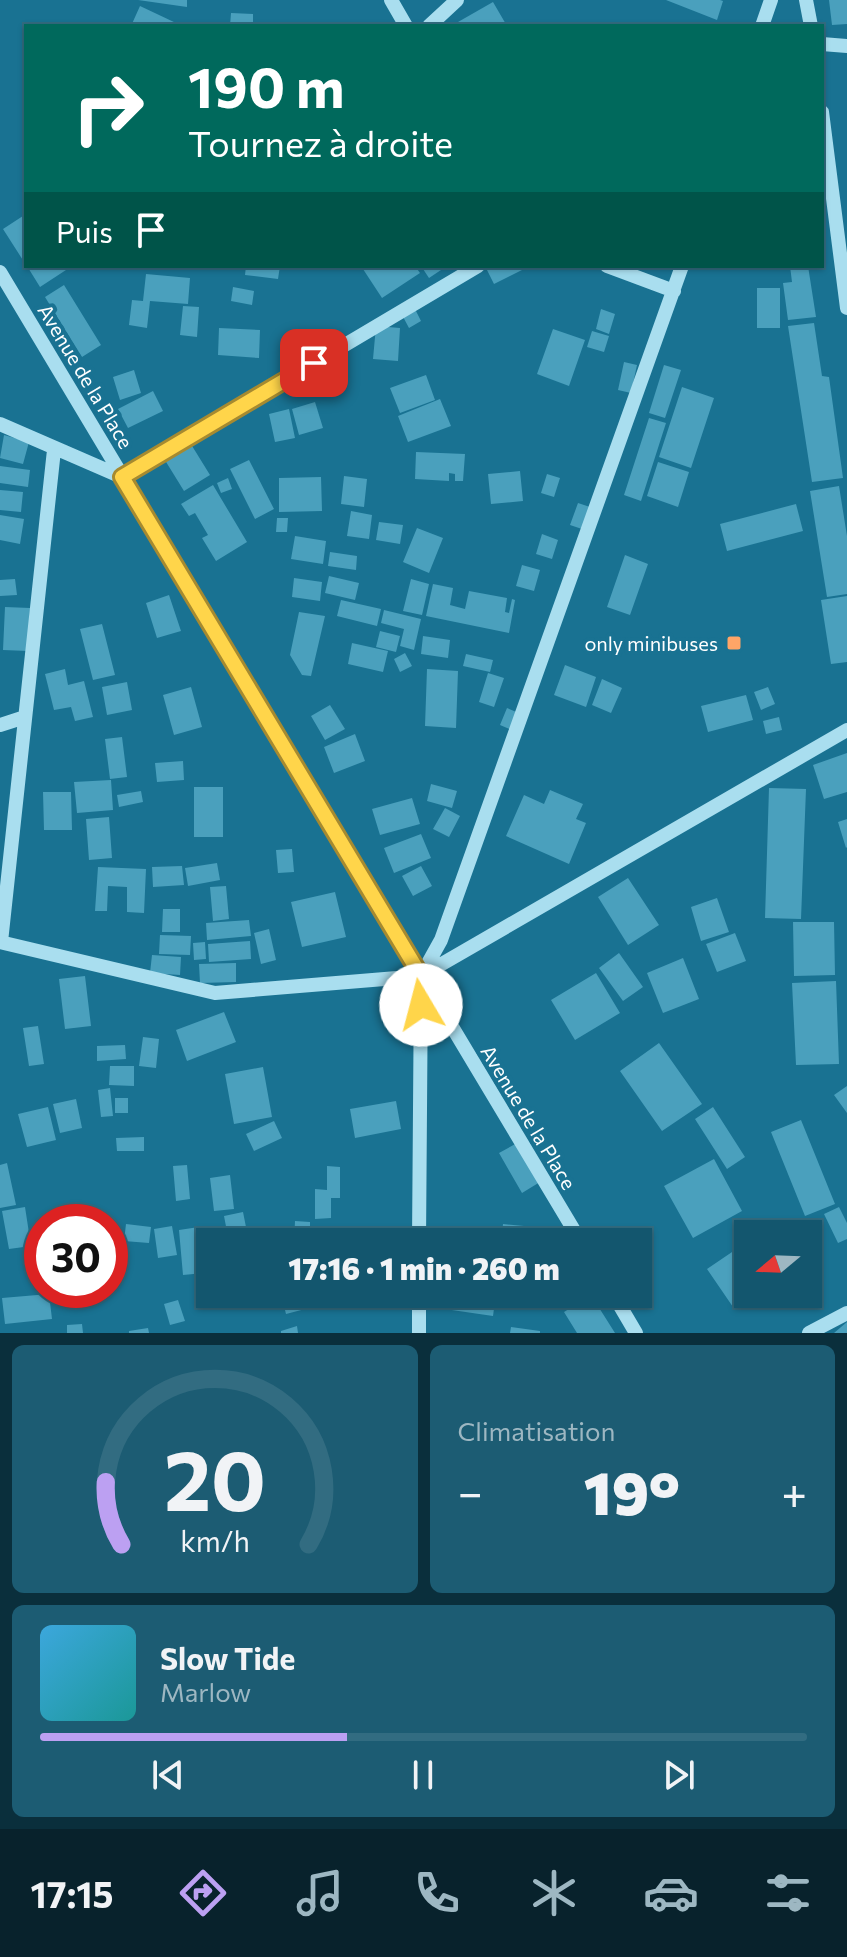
<!DOCTYPE html>
<html lang="fr">
<head>
<meta charset="utf-8">
<style>
	body { margin:0; font-family:Commissioner,sans-serif; background:#1c5c73; color:#f1f3f6; height:100vh; display:flex; flex-direction:column; font-size:30px; white-space:nowrap }
	* { box-sizing:border-box; margin:0 }
	p { font-size:26px; color:#9db7c2 }
	.icon { flex:none; width:44px; height:44px; fill:none; stroke:currentColor; stroke-width:2; stroke-linecap:round; stroke-linejoin:round }
	.map { position:relative; height:1333px; overflow:hidden }
	.side { display:flex; flex-direction:column; gap:12px; padding:12px; background:#0a2f3c; flex:1 }
	.side>* { flex:none }
	.guide { position:absolute; left:24px; top:24px; width:800px; height:244px; border-radius:0px; box-shadow:0 2px 6px #0004,0 0 0 2px #326c81; background:#00695c; color:#fff; overflow:hidden }
	.needle { width:52px; rotate:251deg }
	.fabs { position:absolute; left:734px; top:1220px; display:grid; gap:16px }
	.fabs a { display:grid; place-items:center; width:88px; height:88px; border-radius:0px; background:#13566e; box-shadow:0 2px 6px #0004,0 0 0 2px #326c81; font-size:40px }
	.speed { position:absolute; left:24px; top:1204px; display:flex; gap:16px; font-size:40px; font-weight:700; text-align:center }
	.speed>* { display:grid; place-content:center; width:104px; height:104px; border-radius:50%; background:#13566e; box-shadow:0 2px 6px #0004,0 0 0 2px #326c81; line-height:1 }
	.speed .limit { border:12px solid #d22; background:#fff; color:#111 }
	.pin { position:absolute; display:grid; place-items:center; width:68px; height:68px; color:#fff; margin:-34px; border-radius:16px; box-shadow:0 4px 12px #0006 }
	.me { position:absolute; width:88px; margin:-44px; rotate:352deg; stroke-linejoin:round; filter:drop-shadow(0 0 6px #0008) }
	.turn { display:flex; align-items:center; gap:28px; height:168px; padding:0 32px; font-size:36px }
	.turn .icon { width:104px; height:104px; stroke-width:2.5 }
	.turn b { display:block; font-size:56px; line-height:68px }
	.then { display:flex; align-items:center; height:76px; padding:0 32px; background:#0003; gap:16px; font-size:30px }
	.big { font-size:60px; font-weight:800; line-height:1.1 }
	.side .card { flex:1; display:flex; flex-direction:column; justify-content:center; gap:12px; min-width:0; padding:0 28px; border-radius:12px; background:#1c5c73 }
	.side .dial { align-items:center; gap:0 }
	.dial svg { height:208px; overflow:visible; fill:none; stroke:#326c81; stroke-width:7; stroke-linecap:round; text-anchor:middle }
	.dial text { fill:#f1f3f6; stroke:none }
	.song { display:flex; align-items:center; gap:24px }
	.cover { width:96px; height:96px; border-radius:12px; background:linear-gradient(135deg,hsl(200 70% 55%),hsl(180 70% 35%)) }
	.played { height:8px; border-radius:4px; background:linear-gradient(90deg,#bca0f2 40%,#326c81 40%) }
	.keys { display:flex; justify-content:space-around; direction:ltr }
	.heat { display:flex; justify-content:space-between; align-items:center; font-size:44px; direction:ltr }
	.side .tiles { flex:1; display:grid; gap:12px; grid-template-columns:1fr 1fr }
	.card:last-child { grid-column:span 2 }
	.trip { position:absolute; left:196px; top:1228px; width:456px; height:80px; border-radius:0px; background:#13566e; box-shadow:0 2px 6px #0004,0 0 0 2px #326c81; font-weight:800; line-height:80px; text-align:center }
	.dock { display:flex; height:128px; justify-content:space-around; align-items:center; background:#08222c; color:#9db7c2 }
	.dock .icon { width:56px; height:56px }
	.dock .selected { color:#bca0f2 }
	.dock b { font-size:36px; color:#f1f3f6 }
	.map>svg:first-child { display:block }
	.building { fill:#4aa0bd }
	.lines { fill:none; stroke-linecap:round; stroke-linejoin:round }
	.minor { stroke:#a9deef; stroke-width:14 }
	.route-casing { stroke:#a68a30; stroke-width:20 }
	.route { stroke:#ffd54a; stroke-width:14 }
	.poi-dot { fill:#ffa567; stroke:#197292; stroke-width:3 }
	.labels { text-anchor:middle; dominant-baseline:central; stroke-width:8; stroke-linejoin:round; paint-order:stroke }
	.street-label { font-size:20px; fill:#fff; stroke:#197292 }
	.poi-label { font-size:20px; fill:#fff; stroke:#197292; text-anchor:end }
</style>
</head>
<body>
<div class="map">
<svg width="847" height="1333" viewBox="0 0 847 1333">
	<rect width="100%" height="100%" fill="#197292"/>
	<path class="building" d="M138 0H187V7Z
		M666 0H720L723 1 717 20Z
		M829 0H847V24L832 25Z
		M493 2 507 26H451Z
		M140 6 176 23 174 26H131Z
		M231 13 253 14V26H230Z
		M26 214V265L3 229Z
		M27 266H64L66 270 40 287Z
		M246 266H280L278 279 245 275Z
		M361 266H415L420 273 382 298Z
		M421 266H447L429 278Z
		M495 266H530L494 284 487 270Z
		M790 266H808L816 317 788 320 783 283 792 282Z
		M146 274 190 278 188 304 150 301 147 328 129 325 132 300 143 301Z
		M64 285 101 345 82 357 45 297Z
		M233 287 254 291 252 305 231 301Z
		M757 288H780V328H757Z
		M183 306 199 307 197 337 180 335Z
		M414 307 421 321 409 328 401 313Z
		M601 309 615 314 609 334 596 329Z
		M814 323 822 376 829 377 843 478 812 482 788 326Z
		M376 326 400 328 398 361 373 359Z
		M219 328 260 330 259 358 218 355Z
		M553 329 585 340 569 386 537 374Z
		M592 331 609 336 604 352 587 347Z
		M624 362 637 365 631 393 618 390Z
		M664 365 681 370 665 418 649 413Z
		M134 370 141 393 120 400 113 377Z
		M426 375 435 400 400 413 390 388Z
		M682 387 714 398 691 468 659 457Z
		M153 391 163 411 128 428 118 409Z
		M440 399 451 426 408 442 398 416Z
		M315 402 323 428 299 435 292 409Z
		M289 409 295 438 275 442 269 414Z
		M649 418 666 423 641 501 624 495Z
		M4 435 29 442 23 464 0 458Z
		M189 441 210 475 184 491 163 457Z
		M416 452 465 454 463 481H455V474L449 473V481L415 479Z
		M249 460 274 509 255 519 230 469Z
		M658 462 689 472 678 507 647 496Z
		M0 466 30 470 28 487 0 483Z
		M520 471 523 501 491 504 488 474Z
		M547 474 560 478 554 497 541 493Z
		M344 476 367 479 364 507 341 504Z
		M321 477 322 511 279 512V478Z
		M228 478 232 489 221 493 217 483Z
		M213 485 247 542 216 561 202 538 208 535 195 513 189 516 181 504Z
		M839 486 847 536V594L827 597 810 491Z
		M0 490 23 492 21 512 0 510Z
		M578 503 590 507 582 529 570 525Z
		M796 504 803 531 727 551 720 524Z
		M351 511 372 515 369 539 347 536Z
		M0 515 24 519 20 544 0 540Z
		M277 518H288L287 532H276Z
		M379 522 403 525 400 544 376 540Z
		M417 528 443 538 429 573 403 562Z
		M542 534 558 540 552 559 536 554Z
		M295 536 326 541 323 564 291 559Z
		M330 552 357 556 356 570 328 566Z
		M625 555 648 564 630 615 607 607Z
		M522 565 540 570 534 591 516 586Z
		M329 576 359 583 355 600 325 593Z
		M294 578 322 582 320 601 292 597Z
		M15 579 17 595 0 596V580Z
		M411 579 429 584 422 615 403 611Z
		M433 584 453 588 450 605 465 609 469 591 507 598 505 612 509 613 512 599 515 600 509 633 426 616Z
		M169 595 181 631 157 638 146 603Z
		M847 596V662L831 664 821 600Z
		M341 600 381 609 377 626 337 616Z
		M5 607 30 608 28 651 3 650Z
		M384 610 421 619 414 650 400 646 404 629 381 623Z
		M299 612 325 616 311 676 302 675 290 655Z
		M102 624 115 675 93 680 80 629Z
		M380 631 400 636 396 652 376 647Z
		M423 636 450 640 448 658 421 654Z
		M352 643 388 651 383 672 348 664Z
		M405 653 412 666 400 672 394 659Z
		M466 654 493 660 490 672 463 666Z
		M565 665 596 677 586 707 554 695Z
		M65 669 68 685 84 681 93 717 75 721 71 707 54 710 45 674Z
		M427 669 458 671 456 728 425 726Z
		M488 673 504 678 494 707 479 702Z
		M602 679 622 688 611 713 592 705Z
		M127 682 132 710 107 715 102 687Z
		M191 687 202 727 174 735 163 695Z
		M768 687 775 704 761 710 754 692Z
		M746 695 753 720 708 732 701 706Z
		M330 705 345 729 325 740 311 716Z
		M507 708 521 714 514 731 500 725Z
		M779 717 782 730 766 734 763 721Z
		M355 734 365 761 334 773 324 747Z
		M122 737 127 777 110 779 105 739Z
		M847 753V792L824 799 813 765Z
		M183 761 184 780 157 782 155 763Z
		M111 780 113 810 77 813 74 782Z
		M431 784 457 791 452 808 427 801Z
		M194 787H223V837H194Z
		M769 788 806 789 801 919 765 918Z
		M550 790 583 804 576 819 586 823 569 864 506 836 524 795 544 804Z
		M141 791 143 802 119 807 117 795Z
		M43 792H71L72 830H44Z
		M412 798 420 824 380 835 372 809Z
		M445 808 460 816 449 837 433 829Z
		M109 817 112 858 89 860 86 819Z
		M847 819V847L846 848 838 822Z
		M421 834 431 858 394 873 384 848Z
		M292 849 294 872 278 873 276 850Z
		M217 863 220 880 188 886 185 868Z
		M182 866 184 885 153 887 152 867Z
		M421 866 432 886 413 896 402 876Z
		M98 867 146 869 144 913 127 912V887L108 886 107 911H95Z
		M628 878 659 925 628 945 598 897Z
		M226 886 229 919 213 921 210 887Z
		M335 892 346 937 302 947 291 902Z
		M717 898 729 932 701 941 691 907Z
		M163 909H180V932H162Z
		M249 920 251 936 207 940 206 923Z
		M793 922H834L835 975 794 976Z
		M269 929 276 960 261 964 254 933Z
		M735 933 746 961 717 972 706 944Z
		M160 935 191 936 190 955 159 954Z
		M250 941 251 959 209 962 208 944Z
		M205 942 206 959 194 960 193 943Z
		M619 953 643 987 623 1001 599 968Z
		M152 955 181 957 180 975 150 973Z
		M683 958 699 999 663 1013 647 973Z
		M236 963V982L200 983 199 964Z
		M596 973 620 1013 575 1040 551 1000Z
		M85 976 91 1026 65 1029 59 979Z
		M836 981 839 1064 796 1065 792 983Z
		M224 1012 236 1042 187 1061 176 1030Z
		M38 1026 44 1064 29 1066 23 1028Z
		M143 1037 159 1039 156 1068 139 1066Z
		M659 1043 702 1104 662 1131 620 1071Z
		M125 1045 126 1059 97 1061V1046Z
		M110 1066H134V1086L109 1085Z
		M263 1067 272 1117 234 1124 225 1074Z
		M847 1086V1113L834 1095Z
		M110 1088 113 1116 101 1117 98 1090Z
		M115 1098H128V1113H115Z
		M76 1099 82 1128 60 1133 53 1104Z
		M396 1101 401 1129 355 1138 350 1109Z
		M48 1107 56 1140 27 1147 18 1114Z
		M713 1107 745 1157 727 1169 695 1119Z
		M801 1120 835 1204 805 1216 771 1132Z
		M274 1121 282 1138 254 1151 246 1134Z
		M144 1137V1151H117L116 1138Z
		M517 1143 540 1182 522 1193 499 1153Z
		M714 1159 742 1211 693 1238 664 1186Z
		M7 1163 16 1205 0 1208V1165Z
		M187 1165 190 1199 176 1201 173 1166Z
		M327 1166 340 1167V1198H331V1218L315 1219V1189L327 1190Z
		M230 1175 234 1209 214 1211 210 1178Z
		M25 1207 31 1246 9 1249 2 1211Z
		M79 1207 82 1222H55L54 1211Z
		M839 1207 847 1223V1239L838 1243 824 1214Z
		M243 1212 249 1242H229L224 1216Z
		M295 1221 310 1222V1242H294Z
		M126 1224 151 1227 149 1243 124 1241Z
		M503 1224 524 1226 522 1242H501Z
		M172 1226 177 1255 158 1258 154 1229Z
		M280 1226 282 1242H270L268 1228Z
		M199 1227 204 1273 183 1275 179 1230Z
		M735 1250 748 1266V1294H765L746 1307 741 1301 733 1307 707 1269Z
		M49 1294 52 1319 5 1324 2 1298Z
		M306 1294 309 1308 286 1314 282 1298Z
		M440 1294H496L493 1316 438 1308Z
		M591 1295 615 1333H577L564 1312Z
		M178 1300 185 1321 170 1325 164 1304Z
		M847 1322V1333H834Z
		M82 1324 83 1333H67V1325Z
		M297 1326 298 1333H281V1331Z
		M511 1327 540 1331V1333H510Z
		M148 1328 149 1333H129V1331Z"/>
	<g class="lines">
		<path class="minor" d="M391 0 406 26
			M806 0 811 26
			M429 26 457 0
			M762 26 771 0
			M822 44 847 46
			M822 112 847 308
			M607 266 674 291
			M0 272 581 1242
			M0 424 122 477 478 266
			M0 725 25 717
			M0 942 215 993 421 976 847 730
			M1 942 54 450
			M419 1242 421 976 441 940 682 266
			M613 1294 636 1333
			M419 1333V1294
			M809 1333 847 1313"/>
	</g>
	<g class="lines">
		<defs>
			<path id="route" d="M314 363 122 477 421 976V1005"/>
		</defs>
		<use href="#route" class="route-casing"/>
		<use href="#route" class="route"/>
	</g>
	<rect class="poi-dot" x="726" y="635" width="16" height="16" rx="4"/>
	<g class="labels">
		<g class="street-label">
			<text transform="translate(86 376) rotate(59)">Avenue de la Place</text>
			<text transform="translate(529 1117) rotate(59)">Avenue de la Place</text>
		</g>
		<g class="poi-label">
			<text x="718" y="643">only minibuses</text>
		</g>
	</g>
</svg>
<div class="fabs">
<a><svg class="needle" viewBox="-14 -14 28 28"><path d="M0-13l5 13h-10z" fill="#e53935"/><path d="M0 13l5-13h-10z" fill="#9db7c2"/></svg></a>
</div>
<div class="speed"><div class="limit">30</div></div>
<div class="pin" style="left:314px;top:363px;background:#d93025"><svg class="icon" aria-label="arrive" viewBox="0 0 24 24"><path d="M6 21V4h12l-3 4 3 4H6"/></svg></div>
<svg class="me" style="left:421px;top:1005px" viewBox="-20 -20 40 40"><circle r="19" fill="#fff"/><path d="M0-13L10 11 0 6-10 11z" fill="#ffd54a"/></svg>
<div class="trip">17:16 · 1 min · 260 m</div>
<div class="guide">
<div class="turn"><svg class="icon" aria-label="right" viewBox="0 0 24 24"><path d="M7 20v-9h11M14 6l5 5-5 5"/></svg><div><b>190 m</b>Tournez à droite</div></div>
<div class="then">Puis<svg class="icon" aria-label="arrive" viewBox="0 0 24 24"><path d="M6 21V4h12l-3 4 3 4H6"/></svg></div>
</div>
</div>
<section class="side">
<div class="tiles">
<div class="card dial"><svg viewBox="0 0 100 80">
<path d="M14 69A42 42 0 1 1 86 69"/>
<path d="M14 69A42 42 0 0 1 8 45" stroke="#bca0f2"/>
<text x="50" y="56" font-size="32" font-weight="700">20</text>
<text x="50" y="72" font-size="11">km/h</text>
</svg></div>
<div class="card"><p>Climatisation</p>
<div class="heat"><a>−</a><b class="big">19°</b><a>+</a></div>
</div>
<div class="card">
<div class="song"><i class="cover"></i><div><b>Slow Tide</b><p>Marlow</p></div></div>
<div class="played"></div>
<div class="keys"><svg class="icon" aria-label="previous" viewBox="0 0 24 24"><path d="M18 5L8 12l10 7zM5 5v14"/></svg><svg class="icon" aria-label="pause" viewBox="0 0 24 24"><path d="M8 5v14M16 5v14"/></svg><svg class="icon" aria-label="next" viewBox="0 0 24 24"><path d="M6 5l10 7-10 7zM19 5v14"/></svg></div>
</div>
</div>
</section>
<nav class="dock">
<b>17:15</b>
<svg class="icon selected" aria-label="directions" viewBox="0 0 24 24"><path d="M12 3l9 9-9 9-9-9zM9 14v-3h6M13 9l2 2-2 2"/></svg>
<svg class="icon" aria-label="music" viewBox="0 0 24 24"><path d="M9 18V5l10-2v13"/><circle cx="6" cy="18" r="3"/><circle cx="16" cy="16" r="3"/></svg>
<svg class="icon" aria-label="phone" viewBox="0 0 24 24"><path d="M5 4h4l2 5-3 2q2 4 5 5l2-3 5 2v4C11 20 4 13 5 4z"/></svg>
<svg class="icon" aria-label="climate" viewBox="0 0 24 24"><path d="M12 3v18M4 7l16 10M4 17L20 7"/></svg>
<svg class="icon" aria-label="car" viewBox="0 0 24 24"><path d="M5 17H2v-5l4-1 3-4h7l3 4 3 1v5h-3M9 17h6M6 11h13"/><circle cx="7" cy="17" r="2"/><circle cx="17" cy="17" r="2"/></svg>
<svg class="icon" aria-label="filters" viewBox="0 0 24 24"><path d="M4 7h16M4 17h16"/><circle cx="9" cy="7" r="2"/><circle cx="15" cy="17" r="2"/></svg>
</nav>
</body>
</html>
